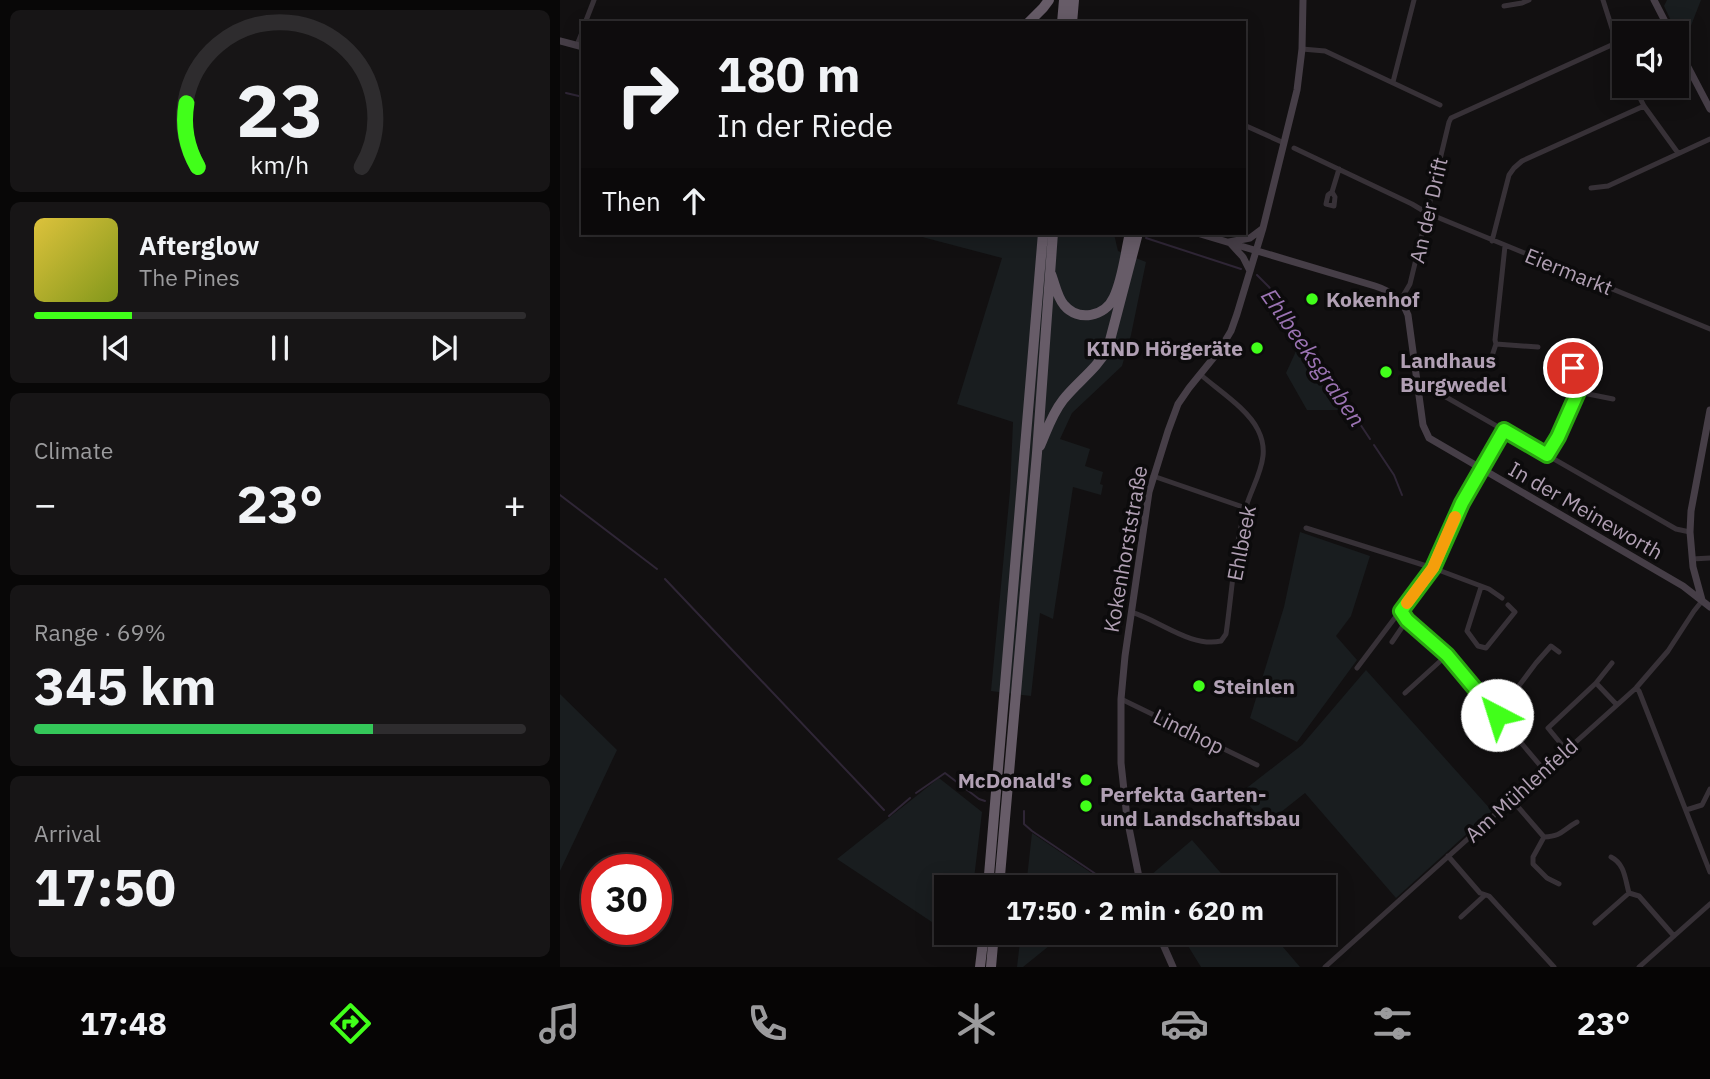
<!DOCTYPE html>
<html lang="en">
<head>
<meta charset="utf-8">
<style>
	body { margin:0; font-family:"IBM Plex Sans",sans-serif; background:#171516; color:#f1f3f6; height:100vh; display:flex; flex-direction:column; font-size:26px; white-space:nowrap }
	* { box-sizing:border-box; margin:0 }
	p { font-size:23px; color:#9b9b9d }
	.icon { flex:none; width:38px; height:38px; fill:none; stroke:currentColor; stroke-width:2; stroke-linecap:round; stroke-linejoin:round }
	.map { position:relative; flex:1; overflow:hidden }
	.sheet { display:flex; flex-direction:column; gap:10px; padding:10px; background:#080707; width:560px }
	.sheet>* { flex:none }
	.top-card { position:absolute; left:21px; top:21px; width:665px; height:214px; border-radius:0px; box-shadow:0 4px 18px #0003,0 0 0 2px #2e2c2e; background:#0e0c0d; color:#f1f3f6; overflow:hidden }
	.tools { position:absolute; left:1052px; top:21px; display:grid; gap:14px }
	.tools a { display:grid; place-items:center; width:77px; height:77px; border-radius:0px; background:#0e0c0d; box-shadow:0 4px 18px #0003,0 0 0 2px #2e2c2e; font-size:35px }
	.speed { position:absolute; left:21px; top:854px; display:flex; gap:14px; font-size:35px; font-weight:700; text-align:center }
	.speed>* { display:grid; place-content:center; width:91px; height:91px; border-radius:50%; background:#0e0c0d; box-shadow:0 4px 18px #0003,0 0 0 2px #2e2c2e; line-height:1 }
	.speed .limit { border:10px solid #d22; background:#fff; color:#111 }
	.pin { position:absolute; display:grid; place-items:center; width:60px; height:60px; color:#fff; margin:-30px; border:4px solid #fff; border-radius:50%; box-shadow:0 2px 7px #0007 }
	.me { position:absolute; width:77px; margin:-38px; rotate:320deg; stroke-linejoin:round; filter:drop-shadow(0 0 5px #0008) }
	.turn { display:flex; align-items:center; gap:24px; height:147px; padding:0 21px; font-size:32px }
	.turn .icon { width:91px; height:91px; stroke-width:2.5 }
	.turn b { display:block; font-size:49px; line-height:60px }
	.then { display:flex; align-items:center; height:66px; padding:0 21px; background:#0003; gap:14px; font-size:26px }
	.big { font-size:52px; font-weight:800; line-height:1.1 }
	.sheet .tile { flex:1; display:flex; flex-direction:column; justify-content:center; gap:10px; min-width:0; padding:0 24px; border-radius:10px; background:#171516 }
	.sheet .dial { align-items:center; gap:0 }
	.dial svg { height:182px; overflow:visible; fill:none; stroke:#2e2c2e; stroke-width:7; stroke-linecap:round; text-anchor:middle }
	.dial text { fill:#f1f3f6; stroke:none }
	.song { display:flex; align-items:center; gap:21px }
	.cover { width:84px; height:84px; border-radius:10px; background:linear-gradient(135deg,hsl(50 70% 55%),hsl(70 70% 35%)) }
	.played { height:7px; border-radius:4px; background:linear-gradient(90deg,#41ff1a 20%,#2e2c2e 20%) }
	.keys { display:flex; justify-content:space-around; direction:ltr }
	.heat { display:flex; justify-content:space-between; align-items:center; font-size:38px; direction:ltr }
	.charge { height:10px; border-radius:5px; background:linear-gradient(90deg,#34c759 69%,#2e2c2e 0) }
	.trip { position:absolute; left:374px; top:875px; width:402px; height:70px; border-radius:0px; background:#0e0c0d; box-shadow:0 4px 18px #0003,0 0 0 2px #2e2c2e; font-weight:800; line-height:70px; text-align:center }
	.dock { display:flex; height:112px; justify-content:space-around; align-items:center; background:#060505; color:#9b9b9d }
	.dock .icon { width:49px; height:49px }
	.dock .on { color:#41ff1a }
	.dock b { font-size:32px; color:#f1f3f6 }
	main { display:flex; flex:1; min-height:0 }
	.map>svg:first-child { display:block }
	.green { fill:#191d1f }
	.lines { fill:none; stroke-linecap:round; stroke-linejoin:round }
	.stream { stroke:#2f2636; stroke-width:2 }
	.minor { stroke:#373137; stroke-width:5 }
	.secondary { stroke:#463e47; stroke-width:7 }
	.motorway { stroke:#675c68; stroke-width:10 }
	.route-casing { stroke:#2aa611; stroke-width:18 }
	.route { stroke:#41ff1a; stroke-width:12 }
	.slow { stroke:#f59e0b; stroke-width:12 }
	.poi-dot { fill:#41ff1a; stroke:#0c0b0c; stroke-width:2.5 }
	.labels { text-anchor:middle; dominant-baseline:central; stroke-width:7; stroke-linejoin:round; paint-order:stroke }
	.street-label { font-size:21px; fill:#b1a0b4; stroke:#0c0b0c }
	.poi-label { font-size:21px; font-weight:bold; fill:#b1a0b4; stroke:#0c0b0c; text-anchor:start }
	.water-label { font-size:23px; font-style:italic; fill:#9b73b3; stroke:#0c0b0c }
</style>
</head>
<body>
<main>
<section class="sheet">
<div class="tile dial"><svg viewBox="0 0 100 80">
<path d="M14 69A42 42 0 1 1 86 69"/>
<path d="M14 69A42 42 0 0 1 9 41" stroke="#41ff1a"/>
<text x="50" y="56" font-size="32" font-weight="700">23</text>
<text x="50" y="72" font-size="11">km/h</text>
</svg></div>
<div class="tile">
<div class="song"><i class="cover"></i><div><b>Afterglow</b><p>The Pines</p></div></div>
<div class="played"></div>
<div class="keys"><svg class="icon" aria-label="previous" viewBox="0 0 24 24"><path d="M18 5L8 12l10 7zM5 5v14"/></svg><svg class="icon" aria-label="pause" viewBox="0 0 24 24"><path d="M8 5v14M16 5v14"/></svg><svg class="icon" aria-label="next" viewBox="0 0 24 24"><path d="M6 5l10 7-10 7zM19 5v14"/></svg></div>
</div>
<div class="tile"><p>Climate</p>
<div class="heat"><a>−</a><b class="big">23°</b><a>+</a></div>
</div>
<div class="tile"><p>Range · 69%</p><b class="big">345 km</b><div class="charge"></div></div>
<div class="tile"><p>Arrival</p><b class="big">17:50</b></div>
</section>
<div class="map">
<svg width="1150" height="967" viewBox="0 0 1150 967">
	<rect width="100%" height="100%" fill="#121011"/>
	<path class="green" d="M1107 0H1141L1123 46 1104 6Z
		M347 233H552L554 234 558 251 586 262 571 335 562 366 512 413 500 439 530 449 525 466 543 472 540 484 543 485 541 495 513 487 493 619 480 613 471 696 431 691 450 491 453 422 397 404 442 258Z
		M742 338 789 410H747L726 373Z
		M740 532 810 556 791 616 776 636 797 660 737 742 690 718 724 607Z
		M806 670 932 811 836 898 745 793 706 824 679 794 742 745Z
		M0 694 57 750 0 871Z
		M379 778 422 812 413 887H387V932L277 859Z
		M472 833 552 887H466Z
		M632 840 673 887H597L591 875Z
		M461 933H505L463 967H457Z
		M620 933H711L740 967H641Z"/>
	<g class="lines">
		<path class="stream" d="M6 93 23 97
			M586 238 681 269
			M697 275 709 287 810 439
			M814 445 834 475 842 495
			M0 495 97 569
			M105 579 324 810
			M356 793 385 773 419 799 425 801
			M464 811V824L472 831 555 887
			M329 816 350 798"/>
		<path class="minor" d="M1043 0 1064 66
			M944 6 962 3 969 0
			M25 23 34 0
			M17 45 23 30
			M742 49 765 51 880 105
			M833 82 854 0
			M1074 86 1084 106 1118 153
			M684 125 724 143
			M734 148 852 204 867 213 1150 329
			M1031 188 1048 186 1150 139
			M772 192 775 197 774 206 766 204 768 195 772 192 779 169
			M932 241 949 175 954 168 962 161 1084 106
			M945 246 935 340 936 344 978 347
			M840 301 850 284 889 122 891 118 1056 43
			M932 356 936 344
			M858 381 1116 529 1130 532
			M1018 392 1053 399
			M987 455 998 437 1018 392 1019 375 1013 368 992 358
			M593 476 686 508
			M746 528 873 568 929 589 942 598
			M1132 559 1150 558
			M921 587 907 631 918 646 926 648 955 612 948 605
			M571 612C599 620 631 648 661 641L666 634C672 593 674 547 686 507 691 490 701 474 703 456 704 447 702 438 698 430 688 409 658 390 641 375
			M847 620 887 655 984 770
			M832 642 847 620 840 611 873 568 902 503 944 430
			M797 668 840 611
			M1036 683 1052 663
			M1076 688 1079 691 1150 872
			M845 693 887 655
			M561 699 697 765
			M937 715 976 663 991 646 999 652
			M1006 750 988 728 1036 683 1057 705
			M952 800 984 837
			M1126 810 1142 805 1150 789
			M888 856 920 893 929 896 994 967
			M999 884 987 878 973 864V857L984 837C1003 836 1002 830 1017 822
			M1069 893 1079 896 1114 936
			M901 917 925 895
			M1035 923 1069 893C1065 879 1065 864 1051 857
			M765 967 1076 688 1108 651 1134 611 1142 601
			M1079 967 1150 904"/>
		<path class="secondary" d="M1094 0 1111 33
			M0 41 23 47
			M1116 44 1150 109
			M637 233 815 286C831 291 842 299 848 315L863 425 869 438 1123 586 1150 607
			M669 242 690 238 702 229
			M671 244 683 257 690 271
			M1142 600 1133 567 1130 532 1131 511 1150 410
			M581 887 567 818 561 763V699L565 656 589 492 608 431 618 404 629 388 659 351 671 331 677 314 703 228 737 90 742 49 743 0
			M598 933 613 967"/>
		<path class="motorway" d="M468 23 483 8 489 0
			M502 23 504 0
			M512 23 514 0
			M491 274C495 284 497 297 504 305 518 322 545 317 554 297 563 278 565 254 570 233
			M480 446C487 430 492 414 503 400 517 382 537 369 548 348L578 233
			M428 887 483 233
			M439 887 477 453 493 233
			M420 967 424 933
			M431 967 434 933"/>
	</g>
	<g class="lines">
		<defs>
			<path id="route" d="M937 715 887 655 847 620 841 611 873 568 902 503 944 430 987 455 998 437 1018 392 1019 375 1013 368"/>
		</defs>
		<use href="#route" class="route-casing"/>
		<use href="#route" class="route"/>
		<path class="slow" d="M847 603 873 568 895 517"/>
	</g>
	<g class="poi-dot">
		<circle cx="752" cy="299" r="7"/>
		<circle cx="697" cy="348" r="7"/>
		<circle cx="826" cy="372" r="7"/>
		<circle cx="639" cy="686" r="7"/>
		<circle cx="526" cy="780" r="7"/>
		<circle cx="526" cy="806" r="7"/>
	</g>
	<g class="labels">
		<g class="street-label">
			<text transform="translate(868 210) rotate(-77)">An der Drift</text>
			<text transform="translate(1009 271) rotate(22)">Eiermarkt</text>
			<text transform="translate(1026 510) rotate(30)">In der Meineworth</text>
			<text transform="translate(681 543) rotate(-79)">Ehlbeek</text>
			<text transform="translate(565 549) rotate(-80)">Kokenhorststraße</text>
			<text transform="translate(629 731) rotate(26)">Lindhop</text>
			<text transform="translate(961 790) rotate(-42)">Am Mühlenfeld</text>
		</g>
		<g class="poi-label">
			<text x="766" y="299">Kokenhof</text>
			<text x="683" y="348" text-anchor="end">KIND Hörgeräte</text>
			<text x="840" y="360">Landhaus<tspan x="840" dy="24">Burgwedel</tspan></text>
			<text x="653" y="686">Steinlen</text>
			<text x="512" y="780" text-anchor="end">McDonald's</text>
			<text x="540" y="794">Perfekta Garten-<tspan x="540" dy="24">und Landschaftsbau</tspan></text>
		</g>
		<g class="water-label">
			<text transform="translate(754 357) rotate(55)">Ehlbeeksgraben</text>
		</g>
	</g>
</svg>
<div class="tools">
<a><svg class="icon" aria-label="sound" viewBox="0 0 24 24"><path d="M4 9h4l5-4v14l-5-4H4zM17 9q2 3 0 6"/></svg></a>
</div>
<div class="speed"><div class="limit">30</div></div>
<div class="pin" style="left:1013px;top:368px;background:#d93025"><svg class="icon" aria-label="arrive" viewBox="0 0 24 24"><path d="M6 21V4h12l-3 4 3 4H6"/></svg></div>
<svg class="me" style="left:937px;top:715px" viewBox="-20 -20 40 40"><circle r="19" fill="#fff"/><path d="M0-13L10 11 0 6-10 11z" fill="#41ff1a"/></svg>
<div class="trip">17:50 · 2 min · 620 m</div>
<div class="top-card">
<div class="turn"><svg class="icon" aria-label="right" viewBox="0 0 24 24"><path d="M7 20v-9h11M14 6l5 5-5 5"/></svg><div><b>180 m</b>In der Riede</div></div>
<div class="then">Then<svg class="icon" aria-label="ahead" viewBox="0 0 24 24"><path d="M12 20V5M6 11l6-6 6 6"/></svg></div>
</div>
</div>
</main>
<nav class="dock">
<b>17:48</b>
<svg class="icon on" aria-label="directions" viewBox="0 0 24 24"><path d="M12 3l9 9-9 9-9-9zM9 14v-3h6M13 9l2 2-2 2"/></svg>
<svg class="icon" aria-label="music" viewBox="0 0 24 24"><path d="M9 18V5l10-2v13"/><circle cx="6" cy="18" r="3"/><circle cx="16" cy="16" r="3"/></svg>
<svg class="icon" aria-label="phone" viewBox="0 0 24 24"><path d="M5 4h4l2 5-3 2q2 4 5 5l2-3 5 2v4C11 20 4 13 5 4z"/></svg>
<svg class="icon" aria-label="climate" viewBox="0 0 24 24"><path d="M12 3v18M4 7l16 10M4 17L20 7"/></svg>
<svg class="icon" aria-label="car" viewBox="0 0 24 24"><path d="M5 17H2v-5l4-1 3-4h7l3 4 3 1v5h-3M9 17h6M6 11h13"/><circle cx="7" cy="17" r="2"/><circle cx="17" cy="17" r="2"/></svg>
<svg class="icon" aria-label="filters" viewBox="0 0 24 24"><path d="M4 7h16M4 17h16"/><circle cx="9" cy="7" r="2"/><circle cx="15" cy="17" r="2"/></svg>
<b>23°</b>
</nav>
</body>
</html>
